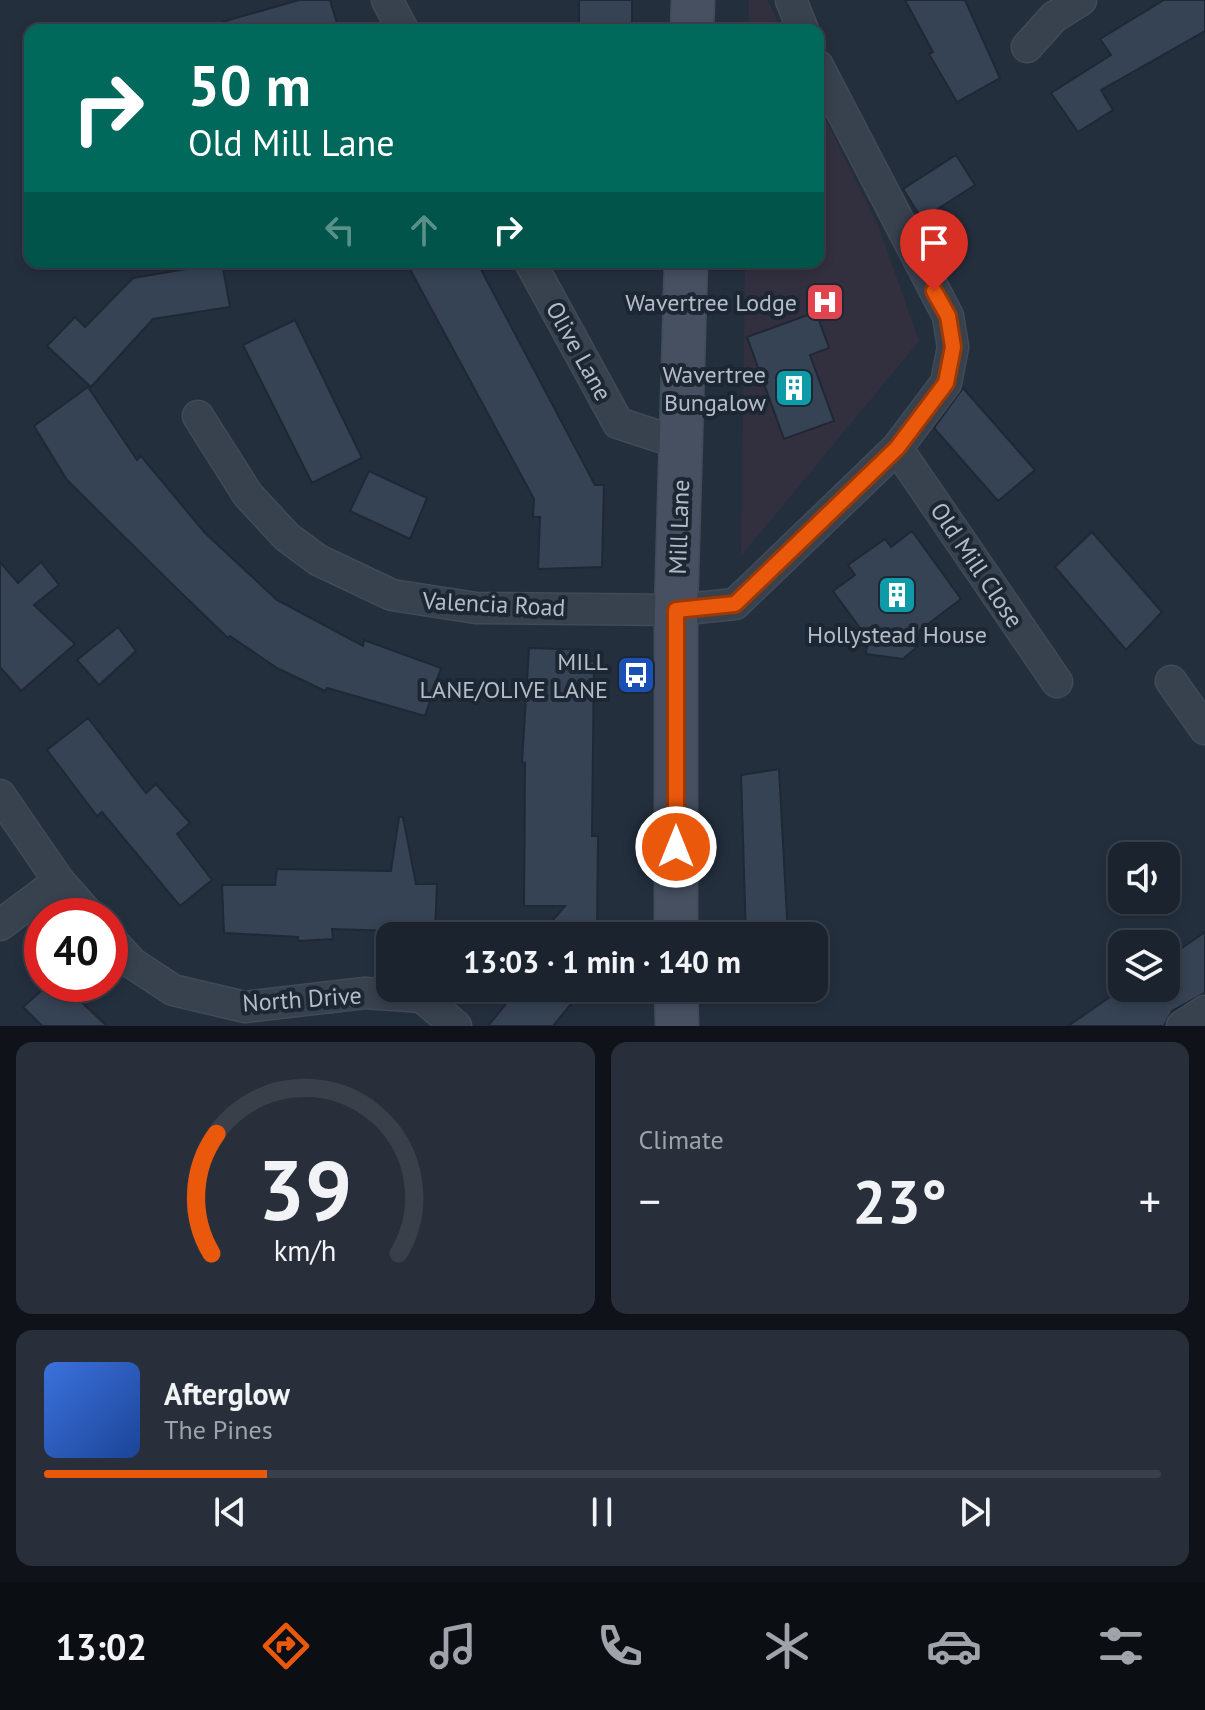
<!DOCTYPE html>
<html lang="en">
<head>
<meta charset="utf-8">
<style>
	body { margin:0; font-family:"PT Sans",sans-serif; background:#282f3a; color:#f1f3f6; height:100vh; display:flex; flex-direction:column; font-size:30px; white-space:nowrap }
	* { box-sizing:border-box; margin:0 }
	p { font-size:26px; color:#a0a4aa }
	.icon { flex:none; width:44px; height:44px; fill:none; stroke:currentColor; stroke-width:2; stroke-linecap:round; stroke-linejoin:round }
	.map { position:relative; height:1026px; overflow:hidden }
	.panel { display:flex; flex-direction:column; gap:16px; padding:16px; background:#0f1319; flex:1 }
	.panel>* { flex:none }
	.top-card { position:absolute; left:24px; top:24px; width:800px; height:244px; border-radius:16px; box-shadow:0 4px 12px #0003,0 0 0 2px #39404a; background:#00695c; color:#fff; overflow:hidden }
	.buttons { position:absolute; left:1108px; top:842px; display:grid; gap:16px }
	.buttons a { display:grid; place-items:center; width:72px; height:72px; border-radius:16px; background:#1b232e; box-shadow:0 4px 12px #0003,0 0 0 2px #39404a; font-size:40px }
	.speed { position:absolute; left:24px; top:898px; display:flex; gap:16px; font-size:40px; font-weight:700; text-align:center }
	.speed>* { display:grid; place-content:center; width:104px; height:104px; border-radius:50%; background:#1b232e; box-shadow:0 4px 12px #0003,0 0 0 2px #39404a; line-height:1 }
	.speed .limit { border:12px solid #d22; background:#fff; color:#111 }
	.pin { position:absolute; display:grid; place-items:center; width:68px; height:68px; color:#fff; margin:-82px -34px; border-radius:50% 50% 50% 0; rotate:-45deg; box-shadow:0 0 8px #0007 }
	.pin .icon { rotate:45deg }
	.me { position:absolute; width:88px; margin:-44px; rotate:0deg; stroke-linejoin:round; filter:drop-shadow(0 0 6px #0008) }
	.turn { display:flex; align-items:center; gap:28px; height:168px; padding:0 32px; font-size:36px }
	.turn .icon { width:104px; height:104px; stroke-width:2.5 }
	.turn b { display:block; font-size:56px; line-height:68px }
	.lanes { display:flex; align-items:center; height:76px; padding:0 32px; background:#0003; justify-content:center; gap:40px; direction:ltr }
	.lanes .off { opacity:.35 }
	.big { font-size:60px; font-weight:800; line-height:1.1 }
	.panel .card { flex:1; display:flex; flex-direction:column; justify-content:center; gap:12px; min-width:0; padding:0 28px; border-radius:16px; background:#282f3a }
	.panel .dial { align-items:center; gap:0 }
	.dial svg { height:208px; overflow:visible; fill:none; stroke:#39404a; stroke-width:7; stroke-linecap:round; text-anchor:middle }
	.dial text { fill:#f1f3f6; stroke:none }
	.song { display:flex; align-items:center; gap:24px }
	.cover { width:96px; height:96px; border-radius:12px; background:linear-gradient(135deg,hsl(220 70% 55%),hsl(220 70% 35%)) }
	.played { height:8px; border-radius:4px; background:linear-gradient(90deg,#ea580c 20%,#39404a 20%) }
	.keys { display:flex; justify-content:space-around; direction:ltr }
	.heat { display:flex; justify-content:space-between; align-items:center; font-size:44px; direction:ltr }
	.panel .tiles { flex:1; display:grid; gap:16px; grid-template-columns:1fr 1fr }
	.card:last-child { grid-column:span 2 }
	.trip { position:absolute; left:376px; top:922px; width:452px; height:80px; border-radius:16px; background:#1b232e; box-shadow:0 4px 12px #0003,0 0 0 2px #39404a; font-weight:800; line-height:80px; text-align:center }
	.tabs { display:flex; height:128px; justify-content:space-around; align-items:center; background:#0b0e12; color:#a0a4aa }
	.tabs .icon { width:56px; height:56px }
	.tabs .selected { color:#ea580c }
	.tabs b { font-size:36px; color:#f1f3f6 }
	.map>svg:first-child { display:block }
	.medical { fill:#32303f }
	.building { fill:#364354; stroke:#1f2835; stroke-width:2 }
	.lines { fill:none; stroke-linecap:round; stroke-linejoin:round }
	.street-casing { stroke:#414a57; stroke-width:33 }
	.secondary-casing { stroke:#414a57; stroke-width:45 }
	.street { stroke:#38414e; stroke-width:30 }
	.secondary { stroke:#465061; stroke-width:42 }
	.route-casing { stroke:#983908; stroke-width:20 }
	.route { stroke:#ea580c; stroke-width:14 }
	.labels { text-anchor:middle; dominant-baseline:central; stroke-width:8; stroke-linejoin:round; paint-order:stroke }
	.poi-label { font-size:24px; fill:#b4bcc9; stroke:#1d2633; text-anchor:end }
	.street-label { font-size:24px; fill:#b4bcc9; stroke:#1d2633 }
</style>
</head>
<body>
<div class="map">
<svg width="1205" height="1026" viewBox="0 0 1205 1026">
	<rect width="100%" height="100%" fill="#242f3e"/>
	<path class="medical" d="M749 0H767L782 30H749Z
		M818 104 879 228 919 341 741 556 745 262H818Z"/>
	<path class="building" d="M299 0H330L339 30H223L222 22Z
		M579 0H632V30H579Z
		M905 0H965L1000 78 957 102 929 54 933 52Z
		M1164 0H1205V31L1101 90 1113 110 1078 132 1051 93 1111 55 1100 39Z
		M956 155 975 185 922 219 903 189Z
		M406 262H477L595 485H604L602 567 538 569 540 517H533L534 499Z
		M222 263 230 307 153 319 91 387 47 346 75 317 85 327 133 278Z
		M816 312 829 348 810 355 834 421 784 439 747 337Z
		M295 320 362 458 312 483 243 345Z
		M88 387 137 460 141 456 205 533 277 600 363 646 364 640 441 668 425 716 327 688 325 691 277 668 230 636 228 638 171 583 67 480 34 426Z
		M963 388 1035 470 998 501 934 428Z
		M369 471 427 498 410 539 350 511Z
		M912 531 961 599 920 630 918 646 903 659 866 654 868 639 833 591 855 575 848 565 885 539 891 547Z
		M1092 532 1162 612 1126 650 1055 567Z
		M0 562 18 583 41 562 59 585 34 605 75 644 21 691 0 667Z
		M118 627 136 651 99 685 77 660Z
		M529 648 589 650V661H594L592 836H598L597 936H539L565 906H524L525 763 522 762Z
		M88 718 146 793 156 784 190 823 177 834 212 880 180 906 102 812 97 816 47 750Z
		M779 769 788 936H746L741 775Z
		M399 817H403L416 884H437L435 932 332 929 333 939 298 941V937L224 933 222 885H275L277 869 391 871Z
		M1205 932V993L1172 1011 1164 1026H1068L1123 988H1166V959Z
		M49 984H62L107 1026H42L23 1007Z
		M519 988H584L553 1026H488Z"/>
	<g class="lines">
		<defs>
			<path id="street" d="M387 0 403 30
				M791 0 803 30
				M1027 47 1054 17 1081 0
				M530 262 618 423 682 444
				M198 416 248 495 287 537 318 560 392 595 476 608 676 610 735 604 897 448 946 383 953 347 948 316 818 66
				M897 448 1057 682
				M1171 681 1205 729
				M0 795 59 881 90 916
				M0 925 59 881
				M110 939 132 963 173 990 245 1007 365 993 422 997 456 1026
				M1182 1026 1205 1011"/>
			<path id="secondary" d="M692 30 693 0
				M676 936V610L686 262
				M676 988 677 1026"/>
		</defs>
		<use href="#street" class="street-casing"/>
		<use href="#secondary" class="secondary-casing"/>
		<use href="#street" class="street"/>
		<use href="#secondary" class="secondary"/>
	</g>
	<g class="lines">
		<defs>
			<path id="route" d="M676 847V610L735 604 897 448 946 383 953 347 948 316 934 291"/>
		</defs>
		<use href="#route" class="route-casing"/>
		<use href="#route" class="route"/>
	</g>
	<defs>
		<symbol id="hospital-square" viewBox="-11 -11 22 22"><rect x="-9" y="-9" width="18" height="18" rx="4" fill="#e0444e" stroke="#1d2633"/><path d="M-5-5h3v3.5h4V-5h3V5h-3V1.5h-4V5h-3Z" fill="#fff"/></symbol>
		<symbol id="building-square" viewBox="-11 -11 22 22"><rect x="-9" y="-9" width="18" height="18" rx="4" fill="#0f9aa8" stroke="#1d2633"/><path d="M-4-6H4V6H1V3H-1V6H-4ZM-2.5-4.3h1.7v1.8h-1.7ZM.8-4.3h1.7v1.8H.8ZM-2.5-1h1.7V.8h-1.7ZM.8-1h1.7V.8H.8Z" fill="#fff"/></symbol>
		<symbol id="bus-square" viewBox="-11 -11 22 22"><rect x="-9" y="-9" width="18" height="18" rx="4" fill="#1a4fb4" stroke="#1d2633"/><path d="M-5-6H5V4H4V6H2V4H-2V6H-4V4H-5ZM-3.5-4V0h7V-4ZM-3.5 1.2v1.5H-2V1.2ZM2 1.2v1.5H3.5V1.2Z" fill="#fff"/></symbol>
	</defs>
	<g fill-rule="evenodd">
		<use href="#hospital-square" x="803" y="280" width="44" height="44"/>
		<use href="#building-square" x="772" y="366" width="44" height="44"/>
		<use href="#building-square" x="875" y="573" width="44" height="44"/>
		<use href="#bus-square" x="614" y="653" width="44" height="44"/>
	</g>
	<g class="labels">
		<g class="poi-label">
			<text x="797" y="302">Wavertree Lodge</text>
			<text x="766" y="374">Wavertree<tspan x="766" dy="28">Bungalow</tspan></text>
			<text x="897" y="634" text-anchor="middle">Hollystead House</text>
			<text x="608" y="661">MILL<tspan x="608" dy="28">LANE/OLIVE LANE</tspan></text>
		</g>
		<g class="street-label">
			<text transform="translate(579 351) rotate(61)">Olive Lane</text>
			<text transform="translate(679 527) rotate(-88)">Mill Lane</text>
			<text transform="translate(977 565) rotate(56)">Old Mill Close</text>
			<text transform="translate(494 604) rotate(3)">Valencia Road</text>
			<text transform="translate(302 999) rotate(-4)">North Drive</text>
		</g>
	</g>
</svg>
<div class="buttons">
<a><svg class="icon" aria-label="sound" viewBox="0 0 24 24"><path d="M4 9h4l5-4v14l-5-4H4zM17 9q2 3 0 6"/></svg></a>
<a><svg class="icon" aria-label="layers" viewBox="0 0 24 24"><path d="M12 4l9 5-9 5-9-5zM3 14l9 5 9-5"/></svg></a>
</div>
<div class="speed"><div class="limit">40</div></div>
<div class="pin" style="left:934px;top:291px;background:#d93025"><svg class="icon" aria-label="arrive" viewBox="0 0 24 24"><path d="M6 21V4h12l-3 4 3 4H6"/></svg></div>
<svg class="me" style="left:676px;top:847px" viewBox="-20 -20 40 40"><circle r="17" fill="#ea580c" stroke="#fff" stroke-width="3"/><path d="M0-11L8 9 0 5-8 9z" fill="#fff"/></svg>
<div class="trip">13:03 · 1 min · 140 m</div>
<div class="top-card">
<div class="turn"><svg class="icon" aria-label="right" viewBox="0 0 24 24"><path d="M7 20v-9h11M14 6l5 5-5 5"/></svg><div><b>50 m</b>Old Mill Lane</div></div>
<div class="lanes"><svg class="icon off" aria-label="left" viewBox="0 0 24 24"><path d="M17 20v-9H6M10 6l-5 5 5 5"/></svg><svg class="icon off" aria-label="ahead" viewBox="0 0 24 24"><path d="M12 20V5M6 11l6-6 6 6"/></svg><svg class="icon" aria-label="right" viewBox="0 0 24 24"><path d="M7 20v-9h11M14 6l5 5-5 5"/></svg></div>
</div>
</div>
<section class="panel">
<div class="tiles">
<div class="card dial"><svg viewBox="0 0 100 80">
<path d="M14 69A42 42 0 1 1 86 69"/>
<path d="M14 69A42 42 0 0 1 16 23" stroke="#ea580c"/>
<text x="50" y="56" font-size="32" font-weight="700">39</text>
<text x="50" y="72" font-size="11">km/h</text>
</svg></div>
<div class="card"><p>Climate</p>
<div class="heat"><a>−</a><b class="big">23°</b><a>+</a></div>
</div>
<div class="card">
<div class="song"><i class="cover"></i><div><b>Afterglow</b><p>The Pines</p></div></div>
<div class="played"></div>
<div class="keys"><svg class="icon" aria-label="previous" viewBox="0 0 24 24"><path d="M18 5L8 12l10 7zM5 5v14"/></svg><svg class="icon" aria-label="pause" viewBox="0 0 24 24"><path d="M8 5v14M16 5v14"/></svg><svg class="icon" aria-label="next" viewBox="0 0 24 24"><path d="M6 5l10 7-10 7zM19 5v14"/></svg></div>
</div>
</div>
</section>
<nav class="tabs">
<b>13:02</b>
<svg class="icon selected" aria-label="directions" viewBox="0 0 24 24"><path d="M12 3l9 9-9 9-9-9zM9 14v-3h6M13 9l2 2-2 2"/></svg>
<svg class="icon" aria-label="music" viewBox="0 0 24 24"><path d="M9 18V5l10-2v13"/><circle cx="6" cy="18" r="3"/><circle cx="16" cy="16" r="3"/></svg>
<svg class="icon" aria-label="phone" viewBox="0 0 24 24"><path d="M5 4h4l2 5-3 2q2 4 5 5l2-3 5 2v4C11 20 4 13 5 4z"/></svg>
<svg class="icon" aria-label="climate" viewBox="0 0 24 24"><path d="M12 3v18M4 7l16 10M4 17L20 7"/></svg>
<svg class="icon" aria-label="car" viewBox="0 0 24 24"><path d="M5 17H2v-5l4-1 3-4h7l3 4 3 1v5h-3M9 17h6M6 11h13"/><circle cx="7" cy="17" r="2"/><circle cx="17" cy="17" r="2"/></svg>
<svg class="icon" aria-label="filters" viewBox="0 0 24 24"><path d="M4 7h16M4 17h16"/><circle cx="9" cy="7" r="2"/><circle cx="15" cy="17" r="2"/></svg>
</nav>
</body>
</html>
